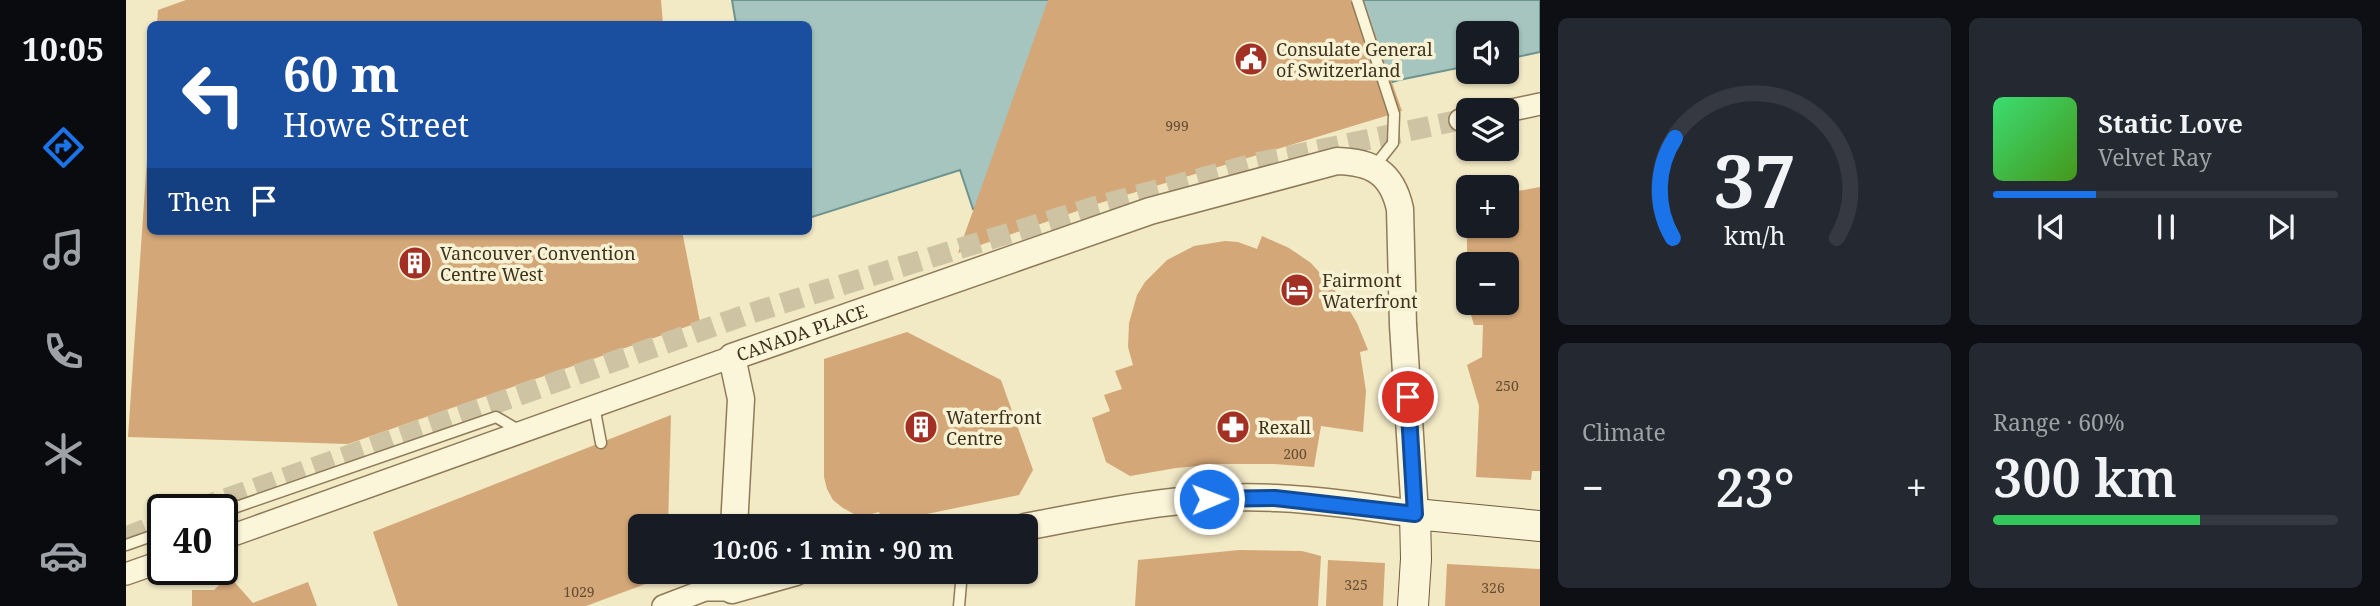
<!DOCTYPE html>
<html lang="en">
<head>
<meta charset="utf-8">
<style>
	body { margin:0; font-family:"Noto Serif",serif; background:#242831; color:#f1f3f6; height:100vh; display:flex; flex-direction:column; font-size:26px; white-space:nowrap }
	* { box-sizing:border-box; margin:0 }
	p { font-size:23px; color:#9ea1a6 }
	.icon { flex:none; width:38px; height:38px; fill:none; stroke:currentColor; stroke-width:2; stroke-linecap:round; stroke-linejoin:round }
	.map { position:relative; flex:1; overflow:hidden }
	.details { display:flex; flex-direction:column; gap:18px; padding:18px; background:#0d0f14; width:840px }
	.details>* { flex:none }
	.guide { position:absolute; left:21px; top:21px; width:665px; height:214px; border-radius:10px; box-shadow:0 2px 5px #0004; background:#1a4fa0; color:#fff; overflow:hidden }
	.controls { position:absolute; left:1330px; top:21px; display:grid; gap:14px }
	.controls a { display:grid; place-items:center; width:63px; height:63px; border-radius:10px; background:#171b24; box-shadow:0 2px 5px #0004; font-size:35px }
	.speed { position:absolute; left:21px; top:494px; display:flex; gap:14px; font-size:35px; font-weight:700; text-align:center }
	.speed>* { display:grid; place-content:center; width:91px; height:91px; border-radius:50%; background:#171b24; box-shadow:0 2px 5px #0004; line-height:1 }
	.speed .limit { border:4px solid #111; border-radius:10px; background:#fff; color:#111 }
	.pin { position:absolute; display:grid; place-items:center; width:60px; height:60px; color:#fff; margin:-30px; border:4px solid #fff; border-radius:50%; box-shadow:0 2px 7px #0007 }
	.me { position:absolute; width:77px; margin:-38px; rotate:89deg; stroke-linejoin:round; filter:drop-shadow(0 0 5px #0008) }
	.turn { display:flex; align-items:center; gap:24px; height:147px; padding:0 21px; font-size:32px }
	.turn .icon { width:91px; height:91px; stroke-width:2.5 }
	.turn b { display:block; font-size:49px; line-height:60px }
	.then { display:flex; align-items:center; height:66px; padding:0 21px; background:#0003; gap:14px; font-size:26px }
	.big { font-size:52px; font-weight:600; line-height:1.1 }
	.details .widget { flex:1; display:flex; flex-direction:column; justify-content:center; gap:10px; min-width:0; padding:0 24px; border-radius:10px; background:#242831 }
	.details .dial { align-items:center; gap:0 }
	.dial svg { height:182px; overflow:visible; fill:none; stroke:#363941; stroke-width:7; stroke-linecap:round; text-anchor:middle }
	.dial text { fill:#f1f3f6; stroke:none }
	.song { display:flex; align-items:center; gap:21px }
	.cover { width:84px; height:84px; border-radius:10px; background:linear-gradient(135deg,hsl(140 70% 55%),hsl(100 70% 35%)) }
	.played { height:7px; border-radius:4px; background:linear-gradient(90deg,#1a73e8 30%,#363941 30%) }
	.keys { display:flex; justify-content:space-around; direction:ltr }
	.heat { display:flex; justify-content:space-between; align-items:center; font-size:38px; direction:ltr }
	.charge { height:10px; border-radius:5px; background:linear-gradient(90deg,#34c759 60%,#363941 0) }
	.details .tiles { flex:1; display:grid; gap:18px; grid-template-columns:repeat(2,1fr) }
	.trip { position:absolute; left:502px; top:514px; width:410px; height:70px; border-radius:10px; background:#171b24; box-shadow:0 2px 5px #0004; font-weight:600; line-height:70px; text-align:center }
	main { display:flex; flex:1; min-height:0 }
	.dock { display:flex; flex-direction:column; width:126px; justify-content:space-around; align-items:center; background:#090b0e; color:#9ea1a6 }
	.dock .icon { width:49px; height:49px }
	.dock .on { color:#1a73e8 }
	.dock b { font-size:32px; color:#f1f3f6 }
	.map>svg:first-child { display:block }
	.water { fill:#a7c5bf; stroke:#6d948f; stroke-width:2 }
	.building { fill:#d3a778 }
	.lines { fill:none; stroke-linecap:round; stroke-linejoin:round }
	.minor-tunnel { stroke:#cec4a4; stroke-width:21; stroke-dasharray:21 10; stroke-linecap:butt }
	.service-casing { stroke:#8f7b59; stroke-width:13 }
	.minor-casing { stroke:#8f7b59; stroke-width:24 }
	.tertiary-casing { stroke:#8f7b59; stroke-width:29 }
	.secondary-casing { stroke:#715c3c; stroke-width:32 }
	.service { stroke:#fbf5d9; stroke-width:10 }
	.minor { stroke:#fbf5d9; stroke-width:21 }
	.tertiary { stroke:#fbf5d9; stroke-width:26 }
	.secondary { stroke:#fbf5d9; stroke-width:30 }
	.service-bridge-casing { stroke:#8f7b59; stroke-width:13; stroke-linecap:butt }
	.service-bridge { stroke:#fbf5d9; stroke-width:10 }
	.route-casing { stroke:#114b97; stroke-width:18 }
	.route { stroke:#1a73e8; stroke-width:12 }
	.labels { text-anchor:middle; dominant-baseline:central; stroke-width:7; stroke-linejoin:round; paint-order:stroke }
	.number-label { font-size:14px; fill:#634e34 }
	.poi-label { font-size:18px; fill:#3e311e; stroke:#f8f2d5; text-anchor:start }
	.street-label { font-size:18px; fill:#3e311e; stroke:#f8f2d5 }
</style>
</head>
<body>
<main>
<nav class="dock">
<b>10:05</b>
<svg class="icon on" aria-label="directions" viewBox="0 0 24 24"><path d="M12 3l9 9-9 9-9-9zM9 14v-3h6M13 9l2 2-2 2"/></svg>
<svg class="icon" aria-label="music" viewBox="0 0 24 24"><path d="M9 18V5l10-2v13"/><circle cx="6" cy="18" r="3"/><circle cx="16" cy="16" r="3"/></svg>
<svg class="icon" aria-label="phone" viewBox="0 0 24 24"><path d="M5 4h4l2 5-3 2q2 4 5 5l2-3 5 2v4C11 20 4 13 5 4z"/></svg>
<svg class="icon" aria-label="climate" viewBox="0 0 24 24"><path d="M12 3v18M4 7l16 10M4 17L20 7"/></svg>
<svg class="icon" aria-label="car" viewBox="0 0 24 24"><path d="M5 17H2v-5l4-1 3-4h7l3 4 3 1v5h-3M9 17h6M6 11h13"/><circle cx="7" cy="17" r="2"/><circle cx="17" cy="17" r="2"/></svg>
</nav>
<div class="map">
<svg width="1414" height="606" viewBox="0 0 1414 606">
	<rect width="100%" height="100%" fill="#f2e9c5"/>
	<path class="water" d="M606 0H1414V52L1381 59V33H1342V66L1273 80 847 209 834 170 683 218 682 24H610Z"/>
	<path class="building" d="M60 0H535L537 24H31L32 10Z
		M922 0H1237L1276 111 974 203 832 253Z
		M22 144H24V231H556L574 322 222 444 2 437Z
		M1414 187V471H1406L1405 480 1350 477 1353 406 1341 365 1356 357 1357 325H1348L1340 298V291L1342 292V303H1381V264H1341V226H1381V193Z
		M1136 236 1163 248 1185 263 1216 298 1231 323 1242 350 1234 352 1240 391 1237 432 1195 426 1188 467 1148 464H1095L1050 468 1004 476 980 462 966 418 984 411 978 395 996 389 989 371 1007 365 1002 347 1003 323 1011 295 1019 282 1041 260 1068 246 1099 241 1112 242 1131 249Z
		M781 332 875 380 907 470 893 495 757 523 753 512 741 515 728 514 717 508 707 500 701 489 698 477V359Z
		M545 415 542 527H514V572H541V576L460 606H272L247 532Z
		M1113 550 1176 551 1195 556 1192 606H1009L1012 560Z
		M1202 560 1259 563 1257 606H1200Z
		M1321 564 1414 569V606H1319Z
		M103 576 127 603 182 582 191 606H66V590H88Z"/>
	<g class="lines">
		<path class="minor-tunnel" d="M71 509 622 314 968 207 1131 163 1334 120
			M0 537 37 522"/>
		<defs>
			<path id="service" d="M1248 167 1267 143 1268 114
				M468 406 475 443
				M96 512 370 417 396 432
				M0 545 37 532
				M833 606 836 572"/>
			<path id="minor" d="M1381 111 1414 104
				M1334 120 1342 118
				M96 539 606 357
				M0 574 37 561
				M537 606 579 590H606"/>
			<g id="tertiary">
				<path id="s1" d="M608 527 615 399 606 357 1024 211 1211 161C1247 162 1266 173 1274 209L1277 325 1289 514C1243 507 1196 500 1150 498 1066 493 982 511 899 527"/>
				<path d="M606 590 670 572"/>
			</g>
			<path id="secondary" d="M1287 606 1290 559 1289 514 1414 526"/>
		</defs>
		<use href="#service" class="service-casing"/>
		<use href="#minor" class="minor-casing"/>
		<use href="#tertiary" class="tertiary-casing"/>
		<use href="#secondary" class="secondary-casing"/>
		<use href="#service" class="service"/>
		<use href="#minor" class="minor"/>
		<use href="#tertiary" class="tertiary"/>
		<use href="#secondary" class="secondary"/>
		<defs>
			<path id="service-bridge" d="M1231 0 1268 114"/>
		</defs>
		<use href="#service-bridge" class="service-bridge-casing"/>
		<use href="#service-bridge" class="service-bridge"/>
	</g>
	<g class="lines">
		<defs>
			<path id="route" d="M1083 499 1149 498 1289 514 1282 397"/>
		</defs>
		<use href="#route" class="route-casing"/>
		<use href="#route" class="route"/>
	</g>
	<defs>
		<symbol id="civic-disc" viewBox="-11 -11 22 22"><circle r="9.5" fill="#a33024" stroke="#f8f2d5"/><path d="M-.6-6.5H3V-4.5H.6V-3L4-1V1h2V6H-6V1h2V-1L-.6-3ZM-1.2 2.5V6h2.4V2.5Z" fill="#fff"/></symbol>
		<symbol id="building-disc" viewBox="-11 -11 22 22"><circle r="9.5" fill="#a33024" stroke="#f8f2d5"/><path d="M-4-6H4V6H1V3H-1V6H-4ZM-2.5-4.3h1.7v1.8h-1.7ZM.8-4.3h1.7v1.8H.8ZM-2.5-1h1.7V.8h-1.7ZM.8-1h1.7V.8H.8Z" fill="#fff"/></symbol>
		<symbol id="hotel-disc" viewBox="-11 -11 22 22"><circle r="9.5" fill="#a33024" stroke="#f8f2d5"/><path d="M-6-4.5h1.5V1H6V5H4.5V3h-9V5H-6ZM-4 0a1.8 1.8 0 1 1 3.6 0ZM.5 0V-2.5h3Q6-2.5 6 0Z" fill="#fff"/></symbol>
		<symbol id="pharmacy-disc" viewBox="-11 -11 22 22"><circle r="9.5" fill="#a33024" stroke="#f8f2d5"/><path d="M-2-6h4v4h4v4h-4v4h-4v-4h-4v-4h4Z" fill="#fff"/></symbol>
	</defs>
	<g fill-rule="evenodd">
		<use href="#civic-disc" x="1106" y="40" width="38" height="38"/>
		<use href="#building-disc" x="270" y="244" width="38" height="38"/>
		<use href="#hotel-disc" x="1152" y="271" width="38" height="38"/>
		<use href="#building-disc" x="776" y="408" width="38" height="38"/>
		<use href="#pharmacy-disc" x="1088" y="408" width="38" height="38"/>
	</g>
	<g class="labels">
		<g class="number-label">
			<text x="1051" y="125">999</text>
			<text x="1381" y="385">250</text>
			<text x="1169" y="453">200</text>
			<text x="1230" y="584">325</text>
			<text x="1367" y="587">326</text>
			<text x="453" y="591">1029</text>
		</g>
		<g class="poi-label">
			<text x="1150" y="49">Consulate General<tspan x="1150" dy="21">of Switzerland</tspan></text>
			<text x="314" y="253">Vancouver Convention<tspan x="314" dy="21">Centre West</tspan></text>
			<text x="1196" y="280">Fairmont<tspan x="1196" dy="21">Waterfront</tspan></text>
			<text x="820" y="417">Waterfront<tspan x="820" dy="21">Centre</tspan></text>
			<text x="1132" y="427">Rexall</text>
		</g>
		<g class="street-label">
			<text stroke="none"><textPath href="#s1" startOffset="245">CANADA PLACE</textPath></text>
		</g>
	</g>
</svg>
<div class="controls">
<a><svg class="icon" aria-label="sound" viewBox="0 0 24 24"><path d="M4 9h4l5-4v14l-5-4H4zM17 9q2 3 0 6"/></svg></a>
<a><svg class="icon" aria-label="layers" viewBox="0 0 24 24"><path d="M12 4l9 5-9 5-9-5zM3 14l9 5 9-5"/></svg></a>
<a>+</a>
<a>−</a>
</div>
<div class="speed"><div class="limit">40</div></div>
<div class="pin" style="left:1282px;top:397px;background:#d93025"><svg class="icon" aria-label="arrive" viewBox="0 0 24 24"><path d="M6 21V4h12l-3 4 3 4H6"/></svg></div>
<svg class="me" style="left:1083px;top:499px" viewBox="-20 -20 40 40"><circle r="17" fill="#1a73e8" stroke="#fff" stroke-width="3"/><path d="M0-11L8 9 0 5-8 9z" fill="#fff"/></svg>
<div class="trip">10:06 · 1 min · 90 m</div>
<div class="guide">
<div class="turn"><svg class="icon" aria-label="left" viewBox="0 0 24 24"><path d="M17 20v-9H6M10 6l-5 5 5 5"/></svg><div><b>60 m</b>Howe Street</div></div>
<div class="then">Then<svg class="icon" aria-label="arrive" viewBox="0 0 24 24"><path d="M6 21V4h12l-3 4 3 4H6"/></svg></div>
</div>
</div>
<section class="details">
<div class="tiles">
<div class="widget dial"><svg viewBox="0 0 100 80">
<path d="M14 69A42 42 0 1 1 86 69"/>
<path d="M14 69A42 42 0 0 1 15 25" stroke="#1a73e8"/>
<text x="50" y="56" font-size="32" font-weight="700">37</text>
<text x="50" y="72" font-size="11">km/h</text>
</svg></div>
<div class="widget">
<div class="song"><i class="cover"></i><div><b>Static Love</b><p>Velvet Ray</p></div></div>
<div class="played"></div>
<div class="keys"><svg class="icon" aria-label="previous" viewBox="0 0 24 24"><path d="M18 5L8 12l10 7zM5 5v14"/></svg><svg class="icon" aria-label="pause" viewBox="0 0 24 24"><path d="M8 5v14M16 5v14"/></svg><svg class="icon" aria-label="next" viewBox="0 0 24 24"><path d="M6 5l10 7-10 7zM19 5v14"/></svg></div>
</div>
<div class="widget"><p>Climate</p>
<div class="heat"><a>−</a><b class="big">23°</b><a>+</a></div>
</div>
<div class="widget"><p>Range · 60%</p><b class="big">300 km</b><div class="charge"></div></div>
</div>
</section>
</main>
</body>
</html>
